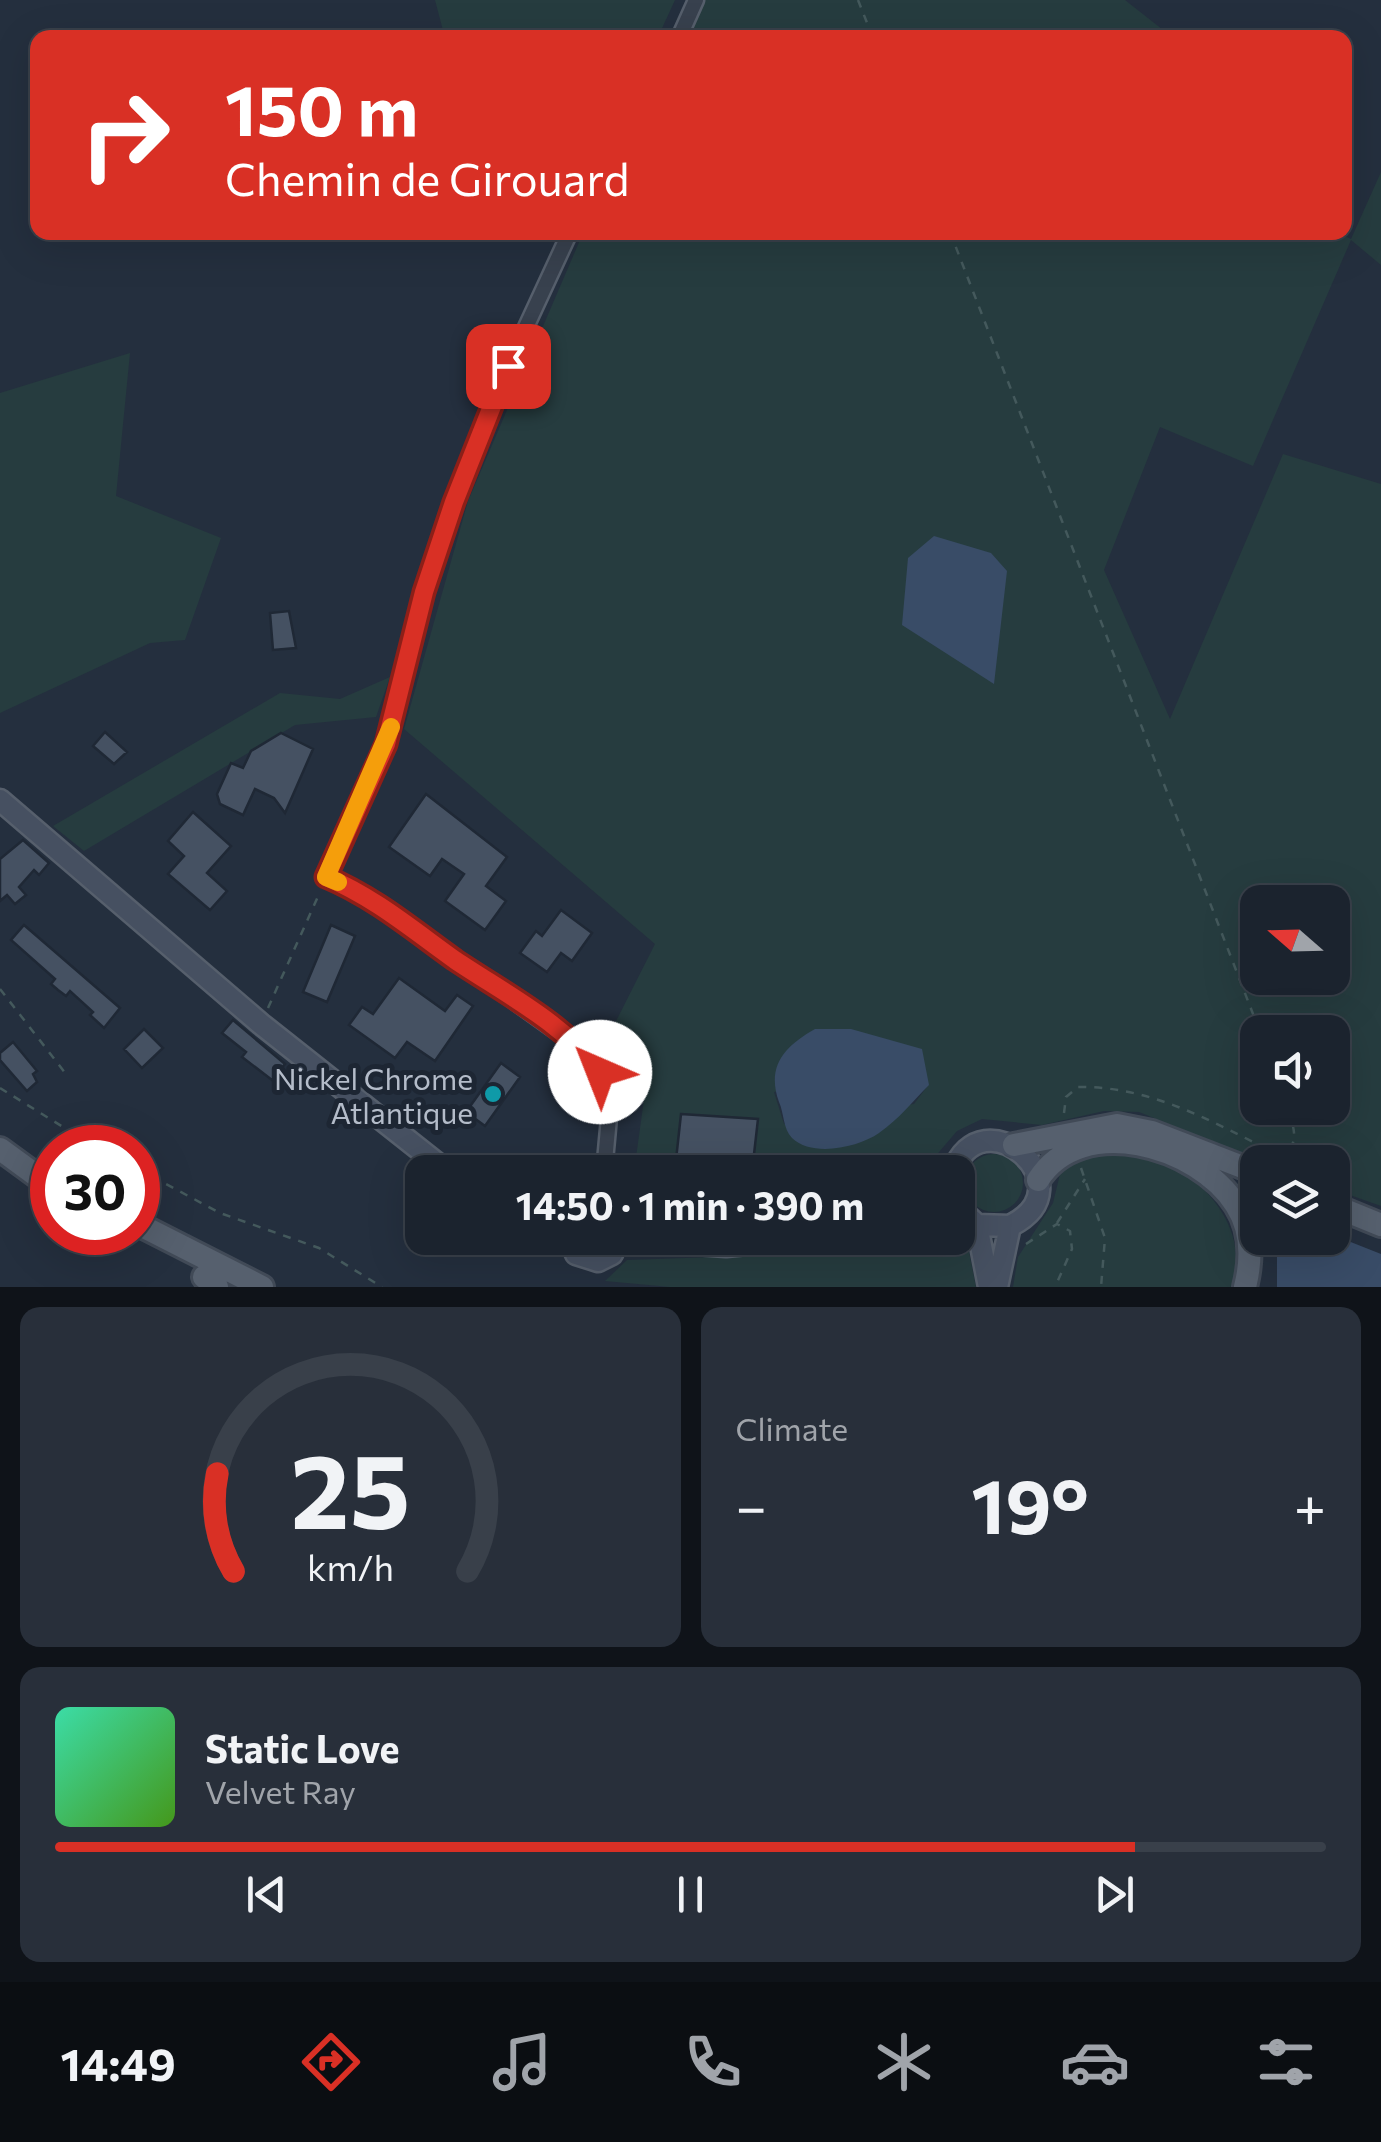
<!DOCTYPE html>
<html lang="en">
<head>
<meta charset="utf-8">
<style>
	body { margin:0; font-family:Commissioner,sans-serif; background:#282f3a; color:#f1f3f6; height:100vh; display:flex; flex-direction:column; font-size:38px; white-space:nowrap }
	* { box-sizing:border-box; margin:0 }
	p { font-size:32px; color:#a0a4aa }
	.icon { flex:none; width:55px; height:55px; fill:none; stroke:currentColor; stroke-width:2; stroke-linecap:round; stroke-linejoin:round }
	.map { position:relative; height:1287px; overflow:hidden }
	.sheet { display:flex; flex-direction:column; gap:20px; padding:20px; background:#0f1319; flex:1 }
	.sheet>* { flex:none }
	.top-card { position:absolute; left:30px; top:30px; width:1322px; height:210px; border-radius:20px; box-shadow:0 10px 40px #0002,0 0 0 2px #39404a; background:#d93025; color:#fff; overflow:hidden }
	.needle { width:65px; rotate:290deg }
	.controls { position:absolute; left:1240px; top:885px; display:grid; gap:20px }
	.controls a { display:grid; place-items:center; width:110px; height:110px; border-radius:20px; background:#1b232e; box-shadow:0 10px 40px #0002,0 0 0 2px #39404a; font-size:50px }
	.speed { position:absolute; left:30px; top:1125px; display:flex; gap:20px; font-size:50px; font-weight:700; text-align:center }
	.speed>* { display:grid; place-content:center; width:130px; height:130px; border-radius:50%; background:#1b232e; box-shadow:0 10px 40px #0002,0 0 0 2px #39404a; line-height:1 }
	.speed .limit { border:15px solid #d22; background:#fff; color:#111 }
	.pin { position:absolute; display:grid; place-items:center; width:85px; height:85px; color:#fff; margin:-42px; border-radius:20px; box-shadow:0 5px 15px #0006 }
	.me { position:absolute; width:110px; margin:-55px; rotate:316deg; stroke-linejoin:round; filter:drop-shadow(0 0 8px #0008) }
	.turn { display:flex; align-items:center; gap:35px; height:210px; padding:0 30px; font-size:45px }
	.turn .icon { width:130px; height:130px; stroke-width:2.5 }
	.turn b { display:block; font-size:70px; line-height:85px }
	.big { font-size:75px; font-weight:700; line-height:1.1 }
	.sheet .card { flex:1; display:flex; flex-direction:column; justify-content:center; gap:15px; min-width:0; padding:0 35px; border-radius:20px; background:#282f3a }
	.sheet .dial { align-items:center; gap:0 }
	.dial svg { height:260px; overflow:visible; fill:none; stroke:#39404a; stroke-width:7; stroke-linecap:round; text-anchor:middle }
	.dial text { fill:#f1f3f6; stroke:none }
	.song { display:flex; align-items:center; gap:30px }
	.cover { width:120px; height:120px; border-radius:15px; background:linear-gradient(135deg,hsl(160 70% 55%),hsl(100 70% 35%)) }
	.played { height:10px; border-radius:5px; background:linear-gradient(90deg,#d93025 85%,#39404a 85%) }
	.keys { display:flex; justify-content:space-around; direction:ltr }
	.heat { display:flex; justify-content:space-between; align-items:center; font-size:55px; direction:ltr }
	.sheet .tiles { flex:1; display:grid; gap:20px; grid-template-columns:1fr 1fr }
	.card:last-child { grid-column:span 2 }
	.trip { position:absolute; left:405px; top:1155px; width:570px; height:100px; border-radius:20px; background:#1b232e; box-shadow:0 10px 40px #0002,0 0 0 2px #39404a; font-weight:700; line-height:100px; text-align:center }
	.dock { display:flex; height:160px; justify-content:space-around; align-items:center; background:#0b0e12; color:#a0a4aa }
	.dock .icon { width:70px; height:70px }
	.dock .selected { color:#d93025 }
	.dock b { font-size:45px; color:#f1f3f6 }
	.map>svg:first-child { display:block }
	.green { fill:#263c3f; fill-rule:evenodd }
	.water { fill:#394c67 }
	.building { fill:#455162; stroke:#1f2835; stroke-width:2.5 }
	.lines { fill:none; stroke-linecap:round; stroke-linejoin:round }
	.minor-casing { stroke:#565f6c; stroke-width:19 }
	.secondary-casing { stroke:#565f6c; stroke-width:25 }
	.primary-casing { stroke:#414a57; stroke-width:28 }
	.path { stroke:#44595c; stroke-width:2.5; stroke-dasharray:8 8; stroke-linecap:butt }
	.minor { stroke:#38414e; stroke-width:14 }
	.secondary { stroke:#465061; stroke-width:20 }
	.primary { stroke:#56606e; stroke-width:22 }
	.route-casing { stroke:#8d1f18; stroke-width:25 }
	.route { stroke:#d93025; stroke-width:18 }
	.slow { stroke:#f59e0b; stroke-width:18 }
	.culture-dot { fill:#0f9aa8; stroke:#1d2633; stroke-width:4 }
	.labels { text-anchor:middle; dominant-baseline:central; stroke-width:10; stroke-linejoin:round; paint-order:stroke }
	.poi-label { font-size:30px; fill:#b4bcc9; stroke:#1d2633; text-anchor:end }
</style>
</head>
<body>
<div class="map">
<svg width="1381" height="1287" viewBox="0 0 1381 1287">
	<rect width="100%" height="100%" fill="#242f3e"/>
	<path class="green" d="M435 0H675L658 37 445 38Z
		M700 0H1125L1172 37 687 38Z
		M1381 172V265L1351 240 1253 466 1160 427 1104 570 1170 719 1283 454 1381 484V1206L1333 1189 1332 1162H1263L1139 1112 1104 1111 1042 1125 982 1119 957 1131 922 1172H634L645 1092 606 1041 655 944 404 729 468 501 583 233 1336 232 1351 239ZM1258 902H1332V978H1258ZM1258 1032H1332V1108H1258ZM929 1084 914 1104 784 1124 774 1092Z
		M130 353 116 496 221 538 185 640 150 643 0 713V393Z
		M390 677 376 717 295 725 84 851 53 826 280 693 340 699Z
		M1119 1151C1142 1158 1167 1164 1187 1176 1222 1199 1248 1246 1231 1287H1013L1018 1257 1053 1203 1061 1170 1093 1152Z
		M965 1183a29 29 0 1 1 58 0a29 29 0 1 1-58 0Z
		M958 1228 966 1237 976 1287H670L605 1281 627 1260 772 1255 868 1238H958Z"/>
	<path class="water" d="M934 536 991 553 1007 571 994 684 902 625 908 558Z
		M815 1029H851L922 1049 929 1085C913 1101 899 1119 879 1133 859 1147 813 1158 792 1138 783 1129 784 1113 779 1102 766 1066 785 1046 815 1029Z
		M1333 1235 1381 1254V1287H1277V1238Z"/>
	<path class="building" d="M289 611 296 648 273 650 270 613Z
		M105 732 127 752 114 764 93 746Z
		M281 733 313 749 285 813 274 798 255 789 243 815 220 804 217 794 231 763 243 768 251 751Z
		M426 794 507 857 486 886 506 901 485 930 445 901 464 874 442 859 430 876 389 847Z
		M193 812 231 846 207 873 227 891 210 910 168 874 184 856 168 841Z
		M23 840 49 863 39 875 34 870 19 887 26 895 15 904 7 895 0 901V859Z
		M561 910 592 933 572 961 561 953 547 972 520 953 536 931 542 936Z
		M24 925 120 1008 104 1028 90 1015 93 1012 70 991 66 996 58 990 51 984 55 979 11 940Z
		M331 925 355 936 327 1002 303 992Z
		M399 978 445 1011 457 995 473 1006 435 1061 407 1042 395 1058 349 1025 362 1007 373 1014Z
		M233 1020 285 1064 272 1080 242 1057 246 1052 222 1033Z
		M144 1029 163 1048 142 1068 124 1049Z
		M13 1042 37 1071 33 1074 37 1082 27 1091 0 1060V1053Z
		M501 1063 520 1077 485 1126 466 1112Z
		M681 1114 758 1119 752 1172H656L659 1159 676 1160Z"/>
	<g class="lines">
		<defs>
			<path id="minor" d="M679 38 696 0
				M570 232 508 366 454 502 424 592 386 744 326 877 375 902 585 1052 611 1096 604 1172"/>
			<path id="secondary" d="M0 800 261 1024 448 1172
				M953 1172C981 1092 1091 1186 1010 1226L977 1225 958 1207
				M977 1225 989 1287
				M569 1238 576 1254 598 1261 612 1254 619 1238
				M619 1239 726 1246 812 1238
				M997 1287 1010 1226"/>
			<path id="primary" d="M1014 1145 1117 1125 1152 1132 1258 1173
				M0 1149 52 1187
				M1038 1180C1081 1112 1198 1145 1236 1205 1252 1230 1252 1259 1245 1287
				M1332 1205 1381 1225
				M138 1224 262 1287
				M204 1277 217 1287"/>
		</defs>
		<use href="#minor" class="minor-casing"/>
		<use href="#secondary" class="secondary-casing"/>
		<use href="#primary" class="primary-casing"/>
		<path class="path" d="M858 0 873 38
			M950 232 1260 1032
			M0 989 66 1074
			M268 1008 320 892
			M0 1088 97 1148
			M1064 1113 1066 1097 1078 1087C1150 1086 1209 1120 1271 1151 1303 1155 1295 1128 1287 1108
			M1081 1168 1105 1238 1101 1287
			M138 1169 220 1213 319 1248 382 1287
			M1057 1223 1085 1179
			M1026 1244 1057 1224 1070 1231 1072 1249 1055 1287"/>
		<use href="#minor" class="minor"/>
		<use href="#secondary" class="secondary"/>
		<use href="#primary" class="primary"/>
	</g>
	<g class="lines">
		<defs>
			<path id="route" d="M508 366 454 502 424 592 386 744 326 877C374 897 413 930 455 960 504 993 565 1024 600 1072"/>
		</defs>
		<use href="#route" class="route-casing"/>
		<use href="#route" class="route"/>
		<path class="slow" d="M338 882 326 877 391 727"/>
	</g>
	<circle class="culture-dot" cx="493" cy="1094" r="10"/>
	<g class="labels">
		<g class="poi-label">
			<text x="473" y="1077">Nickel Chrome<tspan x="473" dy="34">Atlantique</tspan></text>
		</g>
	</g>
</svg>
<div class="controls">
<a><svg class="needle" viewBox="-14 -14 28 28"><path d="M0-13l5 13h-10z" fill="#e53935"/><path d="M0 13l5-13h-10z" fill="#a0a4aa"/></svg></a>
<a><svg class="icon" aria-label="sound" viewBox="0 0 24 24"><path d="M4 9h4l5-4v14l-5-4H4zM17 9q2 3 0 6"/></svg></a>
<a><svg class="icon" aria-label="layers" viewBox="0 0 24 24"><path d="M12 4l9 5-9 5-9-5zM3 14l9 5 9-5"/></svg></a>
</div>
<div class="speed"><div class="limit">30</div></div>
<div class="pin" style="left:508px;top:366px;background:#d93025"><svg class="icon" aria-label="arrive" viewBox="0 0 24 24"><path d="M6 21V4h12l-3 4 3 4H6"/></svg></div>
<svg class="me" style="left:600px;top:1072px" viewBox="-20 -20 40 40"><circle r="19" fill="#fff"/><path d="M0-13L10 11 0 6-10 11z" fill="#d93025"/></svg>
<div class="trip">14:50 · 1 min · 390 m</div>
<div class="top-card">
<div class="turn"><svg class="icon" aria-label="right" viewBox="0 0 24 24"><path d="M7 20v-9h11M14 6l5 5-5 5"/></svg><div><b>150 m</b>Chemin de Girouard</div></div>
</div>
</div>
<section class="sheet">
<div class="tiles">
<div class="card dial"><svg viewBox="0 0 100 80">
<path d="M14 69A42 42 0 1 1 86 69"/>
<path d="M14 69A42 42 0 0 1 9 39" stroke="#d93025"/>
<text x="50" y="56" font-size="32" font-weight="700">25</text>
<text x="50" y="72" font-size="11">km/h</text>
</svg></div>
<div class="card"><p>Climate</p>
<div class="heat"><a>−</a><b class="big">19°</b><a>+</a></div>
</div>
<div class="card">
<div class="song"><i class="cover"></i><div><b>Static Love</b><p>Velvet Ray</p></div></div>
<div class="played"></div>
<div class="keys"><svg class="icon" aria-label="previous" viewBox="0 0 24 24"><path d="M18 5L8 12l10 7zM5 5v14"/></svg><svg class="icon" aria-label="pause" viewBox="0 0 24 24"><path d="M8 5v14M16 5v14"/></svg><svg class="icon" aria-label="next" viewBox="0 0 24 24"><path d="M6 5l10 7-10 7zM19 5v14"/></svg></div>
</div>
</div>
</section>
<nav class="dock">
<b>14:49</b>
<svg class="icon selected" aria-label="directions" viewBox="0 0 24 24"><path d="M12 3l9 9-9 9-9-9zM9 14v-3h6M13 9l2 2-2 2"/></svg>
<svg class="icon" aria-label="music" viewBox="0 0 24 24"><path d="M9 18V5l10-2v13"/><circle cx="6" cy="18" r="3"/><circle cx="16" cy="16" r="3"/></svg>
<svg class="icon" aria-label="phone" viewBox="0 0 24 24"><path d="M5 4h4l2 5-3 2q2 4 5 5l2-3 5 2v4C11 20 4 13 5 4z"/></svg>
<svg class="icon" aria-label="climate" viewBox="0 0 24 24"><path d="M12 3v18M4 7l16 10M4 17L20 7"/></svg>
<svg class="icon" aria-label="car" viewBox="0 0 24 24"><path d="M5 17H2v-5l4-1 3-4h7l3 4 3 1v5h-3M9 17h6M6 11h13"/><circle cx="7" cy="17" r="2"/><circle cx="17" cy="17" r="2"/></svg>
<svg class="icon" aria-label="filters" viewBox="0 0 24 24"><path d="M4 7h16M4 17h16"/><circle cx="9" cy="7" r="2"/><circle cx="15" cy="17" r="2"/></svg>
</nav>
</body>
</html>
